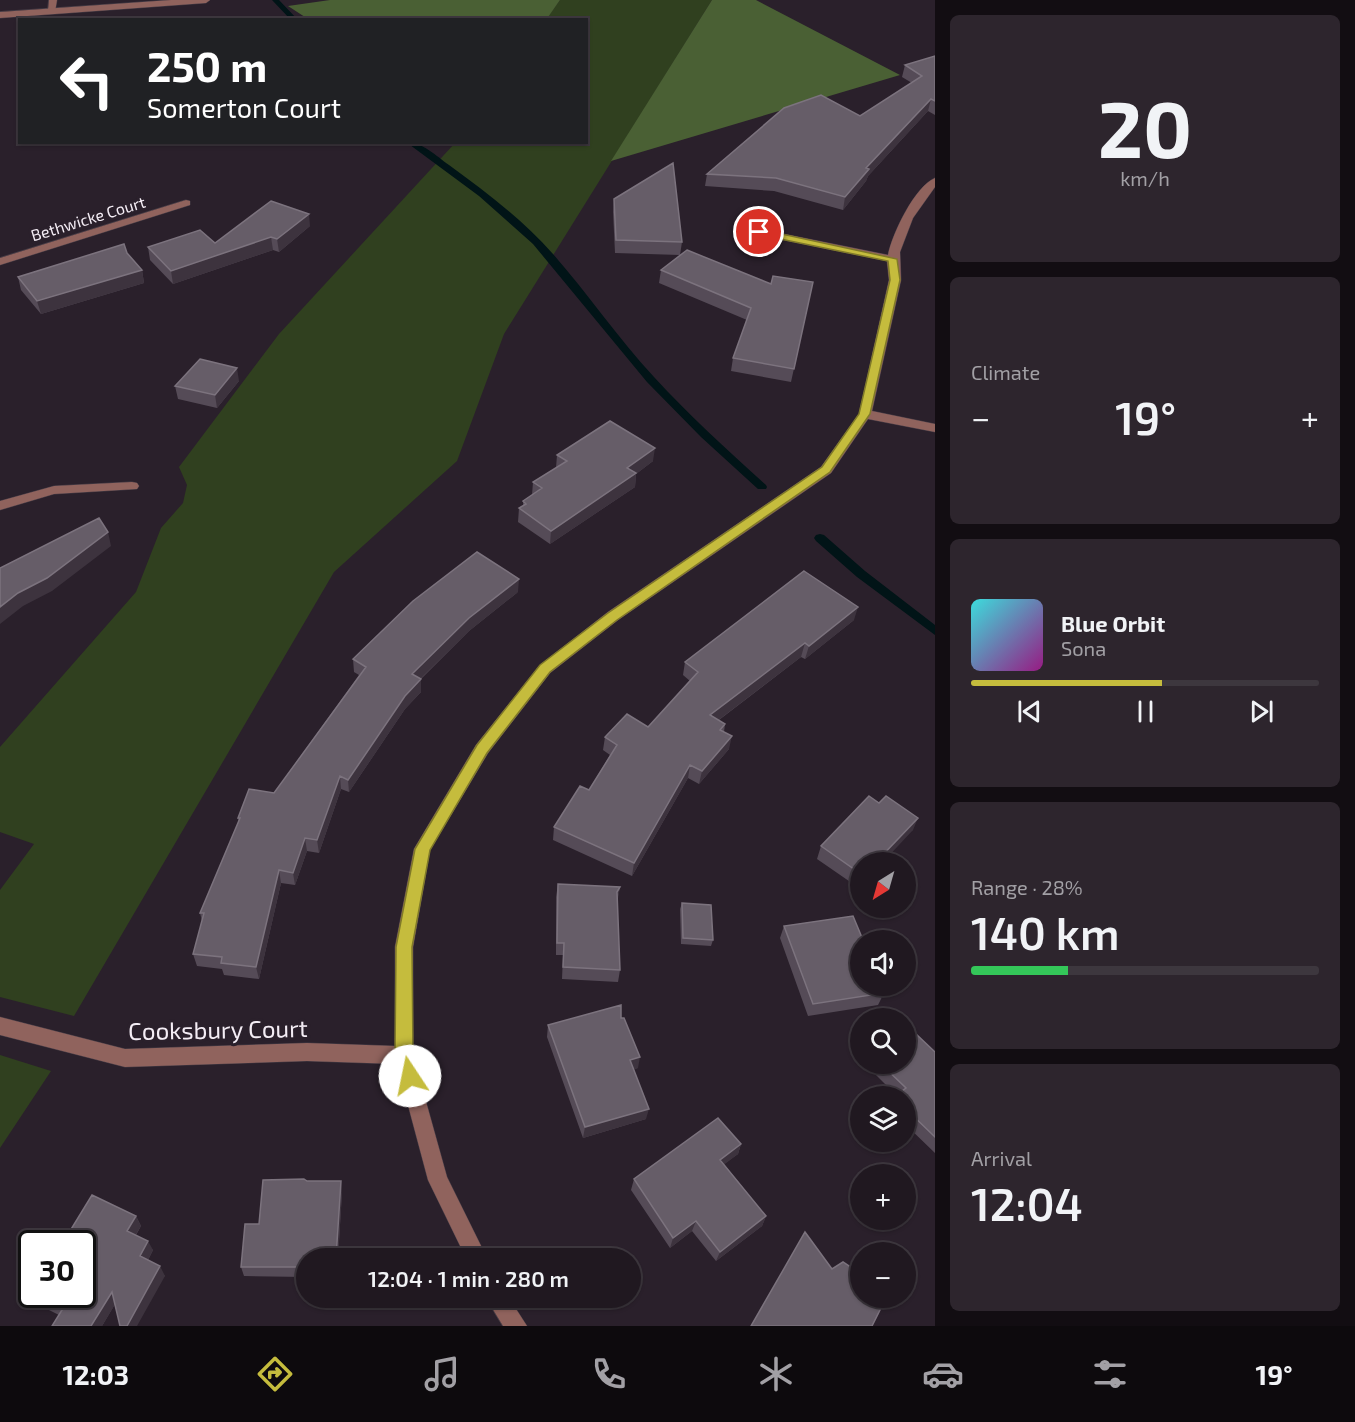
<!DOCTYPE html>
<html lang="en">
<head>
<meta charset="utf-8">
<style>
	body { margin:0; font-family:"Exo 2",sans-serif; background:#2d252d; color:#f1f3f6; height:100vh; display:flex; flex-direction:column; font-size:22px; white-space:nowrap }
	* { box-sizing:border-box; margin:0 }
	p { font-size:20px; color:#a2a0a5 }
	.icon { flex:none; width:33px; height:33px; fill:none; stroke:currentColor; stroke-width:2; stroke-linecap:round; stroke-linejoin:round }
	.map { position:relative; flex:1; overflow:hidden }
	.panel { display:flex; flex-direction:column; gap:15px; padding:15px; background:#120d12; width:420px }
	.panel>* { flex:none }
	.hud { position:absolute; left:18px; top:18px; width:570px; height:126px; border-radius:0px; box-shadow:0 2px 4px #0004,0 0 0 2px #3d373e; background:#202124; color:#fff; overflow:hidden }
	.needle { width:39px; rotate:217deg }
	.fabs { position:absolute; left:850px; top:852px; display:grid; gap:12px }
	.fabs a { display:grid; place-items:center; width:66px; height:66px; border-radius:50%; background:#201820; box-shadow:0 2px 4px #0004,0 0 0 2px #3d373e; font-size:30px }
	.speed { position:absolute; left:18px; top:1230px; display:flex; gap:12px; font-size:30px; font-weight:700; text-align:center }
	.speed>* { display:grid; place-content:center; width:78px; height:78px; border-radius:50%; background:#201820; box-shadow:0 2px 4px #0004,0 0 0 2px #3d373e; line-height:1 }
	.speed .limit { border:3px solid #111; border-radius:9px; background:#fff; color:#111 }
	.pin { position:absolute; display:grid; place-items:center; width:51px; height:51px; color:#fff; margin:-26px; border:3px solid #fff; border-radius:50%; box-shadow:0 2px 6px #0007 }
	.me { position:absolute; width:66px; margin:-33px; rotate:349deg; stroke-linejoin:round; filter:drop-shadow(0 0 4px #0008) }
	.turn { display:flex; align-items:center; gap:21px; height:126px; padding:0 30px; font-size:27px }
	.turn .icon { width:78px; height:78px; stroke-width:2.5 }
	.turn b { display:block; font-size:42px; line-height:51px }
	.big { font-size:45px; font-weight:600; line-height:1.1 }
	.panel .widget { flex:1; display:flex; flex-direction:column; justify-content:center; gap:9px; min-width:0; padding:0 21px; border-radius:9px; background:#2d252d }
	.panel .dial { align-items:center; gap:0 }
	.dial b { font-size:78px; line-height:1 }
	.song { display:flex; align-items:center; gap:18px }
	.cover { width:72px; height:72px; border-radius:9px; background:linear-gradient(135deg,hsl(180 70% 55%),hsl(310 70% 35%)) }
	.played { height:6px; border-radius:3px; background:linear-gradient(90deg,#c5bc3d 55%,#3d373e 55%) }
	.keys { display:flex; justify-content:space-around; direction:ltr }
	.heat { display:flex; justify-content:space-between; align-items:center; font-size:33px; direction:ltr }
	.charge { height:9px; border-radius:4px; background:linear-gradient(90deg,#34c759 28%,#3d373e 0) }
	.trip { position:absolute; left:296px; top:1248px; width:345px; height:60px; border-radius:30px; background:#201820; box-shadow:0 2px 4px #0004,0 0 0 2px #3d373e; font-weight:600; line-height:60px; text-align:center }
	.menu { display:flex; height:96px; justify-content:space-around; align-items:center; background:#0d0a0d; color:#a2a0a5 }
	.menu .icon { width:42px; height:42px }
	.menu .active { color:#c5bc3d }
	.menu b { font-size:27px; color:#f1f3f6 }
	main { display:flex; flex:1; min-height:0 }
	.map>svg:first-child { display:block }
	.green { fill:#30401f }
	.forest { fill:#4a6034 }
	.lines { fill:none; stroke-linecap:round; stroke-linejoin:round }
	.stream { fill:#011417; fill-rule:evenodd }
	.minor-casing { stroke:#463d47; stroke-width:1 }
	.tertiary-casing { stroke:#463d47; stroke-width:1 }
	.minor { fill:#90635d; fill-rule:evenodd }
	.tertiary { fill:#90635d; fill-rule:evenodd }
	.wall { fill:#554b57 }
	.shaded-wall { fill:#3d333e }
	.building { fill:#665d68; stroke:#7c737e; stroke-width:1.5 }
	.route { fill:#c5bc3d; stroke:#807a28; stroke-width:1.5 }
	.labels { text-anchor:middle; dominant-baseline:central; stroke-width:6; stroke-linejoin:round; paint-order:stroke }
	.far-street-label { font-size:16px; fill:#f4edf5; stroke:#2a202b }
	.near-street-label { font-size:24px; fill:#f4edf5; stroke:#2a202b }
</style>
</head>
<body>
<main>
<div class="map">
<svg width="935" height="1326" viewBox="0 0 935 1326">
	<rect width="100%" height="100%" fill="#2a202b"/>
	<path class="green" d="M560 0H712L504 334 457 461 334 572 74 1016 0 997V890L34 844 0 832V747L136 592 161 528 183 503 187 485 179 467 279 334 455 143 586 142V20L546 19Z
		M0 1055 51 1071 0 1148Z"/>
	<path class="forest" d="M330 0H560L546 20 308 19 288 6Z
		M712 0H756L900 75 611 161Z"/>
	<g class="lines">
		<path class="stream" d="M272 0H279L298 20H291Z
			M406 142C423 142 436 156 449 165 486 192 523 220 553 254 588 294 618 338 654 377 689 415 727 450 766 485L767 487 766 489H758L701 437 647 382 533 244 479 196Z
			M820 534 824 535 865 571 935 625V635L857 577 816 541 814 538 816 535Z"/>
		<defs>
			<path id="minor" d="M49 0H57L55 12 48 10Z
				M935 178V187L913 218 900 252 901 280 872 411 935 424V432L868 419 831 473 618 620 550 673 488 753 430 850 413 947V1055L447 1177 487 1258H466L428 1180 397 1064 307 1061 125 1067 0 1035V1017L125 1049 307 1043 395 1046V947L414 849 476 745 540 665 608 612 821 467 859 414 889 280 887 261 759 235 754 232 759 229 888 255C892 234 915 186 935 178Z
				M186 200 190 201V205L0 265V258Z
				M132 482 137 483 139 486 137 489 54 494 0 510V501L54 486Z
				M486 1298H509L527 1326H503Z"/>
			<path id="tertiary" d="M171 0H210L206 3 0 18V12Z"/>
		</defs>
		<use href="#minor" class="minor-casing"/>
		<use href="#tertiary" class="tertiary-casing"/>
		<use href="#minor" class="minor"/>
		<use href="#tertiary" class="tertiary"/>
	</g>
	<path class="wall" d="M935 56V115L928 111 868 176 866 181 843 210 774 191 705 186 707 174 860 116 912 83 902 77 905 65Z
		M614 199 682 242 680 255 615 253 613 212Z
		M310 226 279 252 273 250 173 284 150 260 148 247 215 243Z
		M127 253 142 270 144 283 41 314 21 290 18 277Z
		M661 270 771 284 813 282 791 382 731 371 733 358 747 320 659 283Z
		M239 381 217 408 178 399 175 386Z
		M557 455 653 461 636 474 635 487 550 544 518 522 519 508 523 506V501L532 495 533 482 556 468Z
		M518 592 469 631 421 679V692L405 709 349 792 341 789 319 853 307 851 295 885 281 883 259 979 224 975 222 969 197 966 193 954 202 921 200 913 239 822 238 818 274 793 359 675 354 672 353 659Z
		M854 620 805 659 801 657 719 720 725 724 724 732 729 749 699 784 688 778 632 876 553 840 554 827 589 790 610 755 603 750 605 737 648 727 690 681 683 675 685 662Z
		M913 830 861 862V886L859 888 817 859 821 846Z
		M558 884 620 887 617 901 620 970 618 982 562 979 563 955H556V897Z
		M682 903 713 940 711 946 681 944 680 909Z
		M784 926 884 993 878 1005 808 1016 780 938Z
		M621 1018 638 1068 634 1069 646 1119 583 1138 547 1037 548 1025Z
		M935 1052V1153L906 1125V1096L896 1095 875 1074 880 1064H906Z
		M741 1144 738 1154 724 1164 766 1216 762 1226 716 1261 692 1231 670 1248 631 1190 634 1179Z
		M307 1181 342 1192 338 1258H306V1277L244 1276 241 1267 259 1224Z
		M136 1216 141 1226 136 1235 153 1250 148 1260 165 1276 115 1304 102 1326 59 1315 37 1304 30 1295Z"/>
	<path class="shaded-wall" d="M931 99 928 111 868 176 866 181 843 210 845 197 866 168Z
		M309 214 310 226 279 252 277 239Z
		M271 237 273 250 173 284 171 271Z
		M142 270 144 283 41 314 37 301Z
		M237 368 239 381 217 408 215 395Z
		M655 448 653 461 636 474 635 487 550 544 551 531 627 468Z
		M108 532 111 546 52 591 23 606 0 624V607L18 593Z
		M519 579 518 592 469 631 412 687V674L469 618Z
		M858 607 854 620 805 659 809 646Z
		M805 643 801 657 708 728 710 715Z
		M421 679V692L405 709 349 792 348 780 405 696Z
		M732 736 729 749 699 784 702 771Z
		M690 765 688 778 632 876 634 863Z
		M340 776 341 789 319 853 317 840Z
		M918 818 913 830 883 862H876Z
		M305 838 307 851 295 885 293 873Z
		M279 870 281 883 259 979 256 967Z
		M620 887 618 899 615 905 617 892Z
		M640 1057 638 1068 628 1071 630 1060Z
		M649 1109 646 1119 583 1138 585 1127Z
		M741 1144 738 1154 717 1170 720 1160Z
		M341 1181 342 1192 338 1258H336Z
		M136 1216 141 1226 132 1241 127 1231Z
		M766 1216 762 1226 716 1261 720 1252Z
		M696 1221 692 1231 670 1248 673 1238Z
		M148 1241 153 1250 145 1266 140 1256Z
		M160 1266 165 1276 137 1326H127Z
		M112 1292 117 1301 102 1326H91Z"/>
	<path class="building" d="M935 56V101L931 99 866 168 869 169 845 197 776 178 707 174 784 108 821 95 860 116 922 76 905 65Z
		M673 163 682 242 616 240 614 199Z
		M271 201 309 214 277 239 271 237 171 271 148 247 200 230 215 243Z
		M124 244 127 253 142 270 37 301 18 277Z
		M687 250 771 284 773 276 813 282 794 369 733 358 751 308 661 270Z
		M200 359 237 368 215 395 175 386Z
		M610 421 655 448 627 468 636 473 551 531 519 508 526 504 523 501 542 488 533 482 567 461 557 455Z
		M99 518 108 532 47 578 18 593 0 607V568Z
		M477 552 519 579 469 618 412 674 421 679 405 696 348 780 340 776 317 840 305 838 293 873 279 870 256 967 221 963 222 957 193 954 204 913H200L240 818H238L249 789 274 793 366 667 353 659 413 601Z
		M804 571 858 607 809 646 805 643 710 715 725 724 720 730 732 736 702 771 690 765 634 863 554 827 580 786 589 790 617 745 605 737 627 714 648 727 698 672 685 662Z
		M869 796 879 803 886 796 918 818 876 862H861V874L821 846Z
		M558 884 620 887 617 892 620 970 563 967 564 943H557Z
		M682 903 711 905 713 940 683 938Z
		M853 916 863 940H861V986H881L884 993 813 1004 784 926Z
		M621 1005V1018H624L640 1057 630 1060 649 1109 585 1127 548 1025Z
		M915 1033 935 1052V1137L906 1109V1096H895L906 1088 881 1064H906V1041Z
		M718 1118 741 1144 720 1160 766 1216 720 1252 696 1221 673 1238 634 1179Z
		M304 1179 307 1181H341L336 1258H306V1267H241L245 1224H259L263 1180Z
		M92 1195 136 1216 127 1231 148 1241 140 1256 160 1266 127 1326H120L112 1292 91 1326H52L62 1310 30 1295 32 1293V1294H82V1244H62Z
		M805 1232 832 1269 843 1262 861 1274V1298H886L872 1326H751Z"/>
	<path class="route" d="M759 229 897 259 900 280 870 414 830 472 617 620 550 672 487 753 430 850 412 947 413 1055 418 1076 416 1082 410 1084 404 1082 395 1055 396 947 415 849 477 745 540 665 608 613 822 467 859 414 890 280 888 261 756 234V230Z"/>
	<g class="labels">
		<g class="far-street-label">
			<text transform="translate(88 218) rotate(-17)">Bethwicke Court</text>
		</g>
		<g class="near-street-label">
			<text transform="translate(218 1029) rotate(-1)">Cooksbury Court</text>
		</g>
	</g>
</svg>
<div class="fabs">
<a><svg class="needle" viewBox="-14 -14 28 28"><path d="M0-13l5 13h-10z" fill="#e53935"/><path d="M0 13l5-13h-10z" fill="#a2a0a5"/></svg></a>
<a><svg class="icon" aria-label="sound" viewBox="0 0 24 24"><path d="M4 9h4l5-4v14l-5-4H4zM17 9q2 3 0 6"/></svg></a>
<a><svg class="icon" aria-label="search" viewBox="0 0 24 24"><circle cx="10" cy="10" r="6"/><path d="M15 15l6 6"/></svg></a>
<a><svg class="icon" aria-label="layers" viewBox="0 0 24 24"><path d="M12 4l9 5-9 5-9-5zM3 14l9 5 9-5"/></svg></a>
<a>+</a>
<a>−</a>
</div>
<div class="speed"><div class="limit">30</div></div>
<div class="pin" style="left:759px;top:232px;background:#d93025"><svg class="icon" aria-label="arrive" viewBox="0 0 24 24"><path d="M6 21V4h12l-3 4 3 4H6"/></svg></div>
<svg class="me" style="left:410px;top:1076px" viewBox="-20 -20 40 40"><circle r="19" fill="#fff"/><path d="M0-13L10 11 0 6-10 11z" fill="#c5bc3d"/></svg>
<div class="trip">12:04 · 1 min · 280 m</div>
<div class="hud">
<div class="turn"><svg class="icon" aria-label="left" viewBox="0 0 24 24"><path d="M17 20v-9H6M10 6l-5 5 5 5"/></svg><div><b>250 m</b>Somerton Court</div></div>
</div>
</div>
<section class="panel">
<div class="widget dial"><b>20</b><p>km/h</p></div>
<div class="widget"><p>Climate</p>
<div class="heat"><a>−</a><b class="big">19°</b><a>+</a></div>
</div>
<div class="widget">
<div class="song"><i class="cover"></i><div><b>Blue Orbit</b><p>Sona</p></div></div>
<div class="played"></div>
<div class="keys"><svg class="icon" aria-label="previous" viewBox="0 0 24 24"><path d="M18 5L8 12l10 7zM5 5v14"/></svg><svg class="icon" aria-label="pause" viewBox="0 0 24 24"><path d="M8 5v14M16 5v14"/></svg><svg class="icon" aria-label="next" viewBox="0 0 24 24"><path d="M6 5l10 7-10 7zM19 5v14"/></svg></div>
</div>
<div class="widget"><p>Range · 28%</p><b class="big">140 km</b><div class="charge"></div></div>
<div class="widget"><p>Arrival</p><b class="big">12:04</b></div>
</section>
</main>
<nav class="menu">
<b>12:03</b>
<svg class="icon active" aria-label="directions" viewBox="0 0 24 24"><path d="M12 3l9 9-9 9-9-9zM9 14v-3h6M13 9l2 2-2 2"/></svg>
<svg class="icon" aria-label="music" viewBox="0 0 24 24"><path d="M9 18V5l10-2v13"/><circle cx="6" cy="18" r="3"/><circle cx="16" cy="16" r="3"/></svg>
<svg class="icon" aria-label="phone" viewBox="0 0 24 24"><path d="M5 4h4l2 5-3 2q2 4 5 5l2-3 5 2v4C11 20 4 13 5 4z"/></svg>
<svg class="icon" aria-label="climate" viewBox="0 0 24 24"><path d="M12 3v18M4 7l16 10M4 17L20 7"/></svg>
<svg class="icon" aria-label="car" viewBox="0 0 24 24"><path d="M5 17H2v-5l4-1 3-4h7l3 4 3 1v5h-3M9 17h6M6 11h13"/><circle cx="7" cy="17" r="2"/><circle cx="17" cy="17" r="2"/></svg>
<svg class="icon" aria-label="filters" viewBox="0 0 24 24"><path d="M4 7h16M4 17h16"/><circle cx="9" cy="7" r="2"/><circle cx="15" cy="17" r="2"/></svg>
<b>19°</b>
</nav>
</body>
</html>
